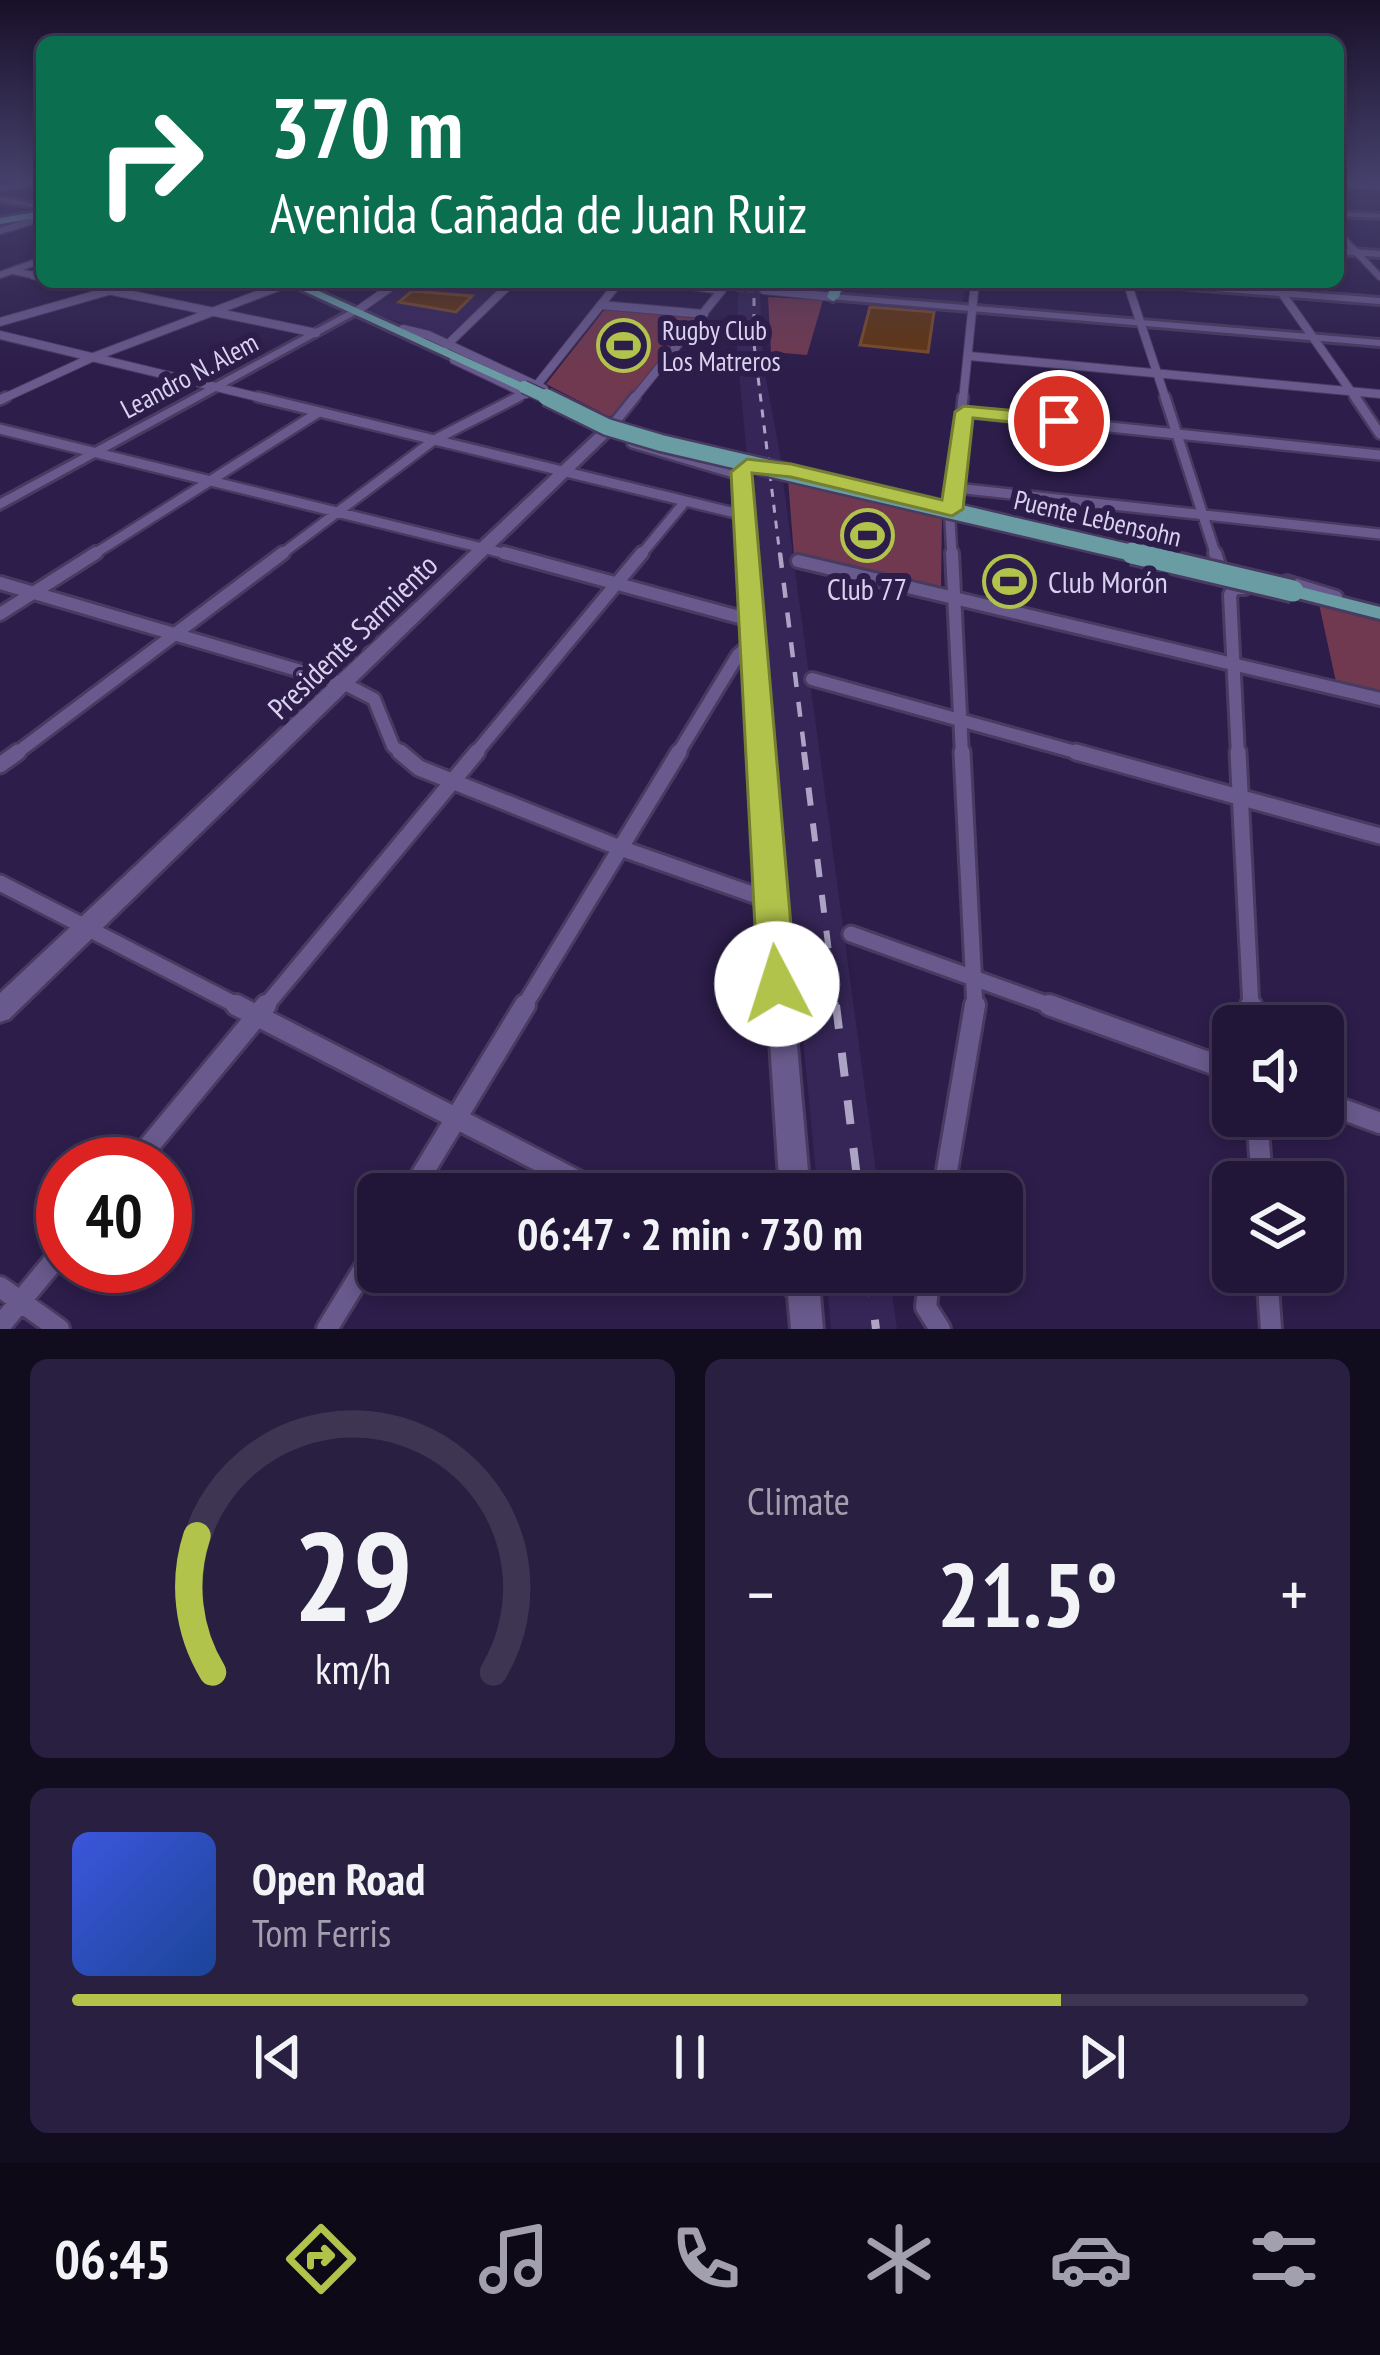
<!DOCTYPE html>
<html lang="en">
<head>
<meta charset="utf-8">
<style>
	body { margin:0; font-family:"PT Sans Narrow",sans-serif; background:#291f40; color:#f1f3f6; height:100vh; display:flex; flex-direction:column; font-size:45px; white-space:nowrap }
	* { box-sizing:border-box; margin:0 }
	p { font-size:39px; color:#a29fae }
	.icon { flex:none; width:66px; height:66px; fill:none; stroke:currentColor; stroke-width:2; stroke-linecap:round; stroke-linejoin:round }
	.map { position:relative; height:1329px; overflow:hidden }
	.details { display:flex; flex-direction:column; gap:30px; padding:30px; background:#120c1f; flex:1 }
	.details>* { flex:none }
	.hud { position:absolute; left:36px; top:36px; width:1308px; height:252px; border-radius:18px; box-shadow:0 6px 18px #0003,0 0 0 3px #3e3553; background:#0b6e4f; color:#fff; overflow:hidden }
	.tools { position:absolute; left:1212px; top:1005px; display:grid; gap:24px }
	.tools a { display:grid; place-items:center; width:132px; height:132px; border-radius:18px; background:#211638; box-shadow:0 6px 18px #0003,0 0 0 3px #3e3553; font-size:60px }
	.speed { position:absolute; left:36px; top:1137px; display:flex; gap:24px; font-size:60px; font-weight:700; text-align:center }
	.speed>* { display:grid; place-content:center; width:156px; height:156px; border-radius:50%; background:#211638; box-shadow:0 6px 18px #0003,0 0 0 3px #3e3553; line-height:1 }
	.speed .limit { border:18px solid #d22; background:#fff; color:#111 }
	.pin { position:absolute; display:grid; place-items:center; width:102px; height:102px; color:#fff; margin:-51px; border:6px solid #fff; border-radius:50%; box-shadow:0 3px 12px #0007 }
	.me { position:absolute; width:132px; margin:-66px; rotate:355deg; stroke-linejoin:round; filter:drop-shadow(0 0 9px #0008) }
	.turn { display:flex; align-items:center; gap:42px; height:252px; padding:0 36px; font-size:54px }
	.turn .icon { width:156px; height:156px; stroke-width:2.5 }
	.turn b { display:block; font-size:84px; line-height:102px }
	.big { font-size:90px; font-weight:700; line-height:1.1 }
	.details .card { flex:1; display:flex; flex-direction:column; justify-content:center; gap:18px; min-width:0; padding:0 42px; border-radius:18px; background:#291f40 }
	.details .dial { align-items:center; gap:0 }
	.dial svg { height:312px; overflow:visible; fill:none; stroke:#3e3553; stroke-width:7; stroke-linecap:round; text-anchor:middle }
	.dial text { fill:#f1f3f6; stroke:none }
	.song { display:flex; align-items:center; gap:36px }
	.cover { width:144px; height:144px; border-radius:18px; background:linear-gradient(135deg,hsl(230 70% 55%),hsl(220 70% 35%)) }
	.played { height:12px; border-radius:6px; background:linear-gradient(90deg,#b2c34c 80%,#3e3553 80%) }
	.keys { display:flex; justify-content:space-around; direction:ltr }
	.heat { display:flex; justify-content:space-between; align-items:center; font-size:66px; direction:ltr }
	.details .tiles { flex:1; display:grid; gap:30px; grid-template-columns:1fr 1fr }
	.card:last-child { grid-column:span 2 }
	.trip { position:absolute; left:357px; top:1173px; width:666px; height:120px; border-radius:18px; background:#211638; box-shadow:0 6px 18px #0003,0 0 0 3px #3e3553; font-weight:700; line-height:120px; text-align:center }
	.tab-bar { display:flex; height:192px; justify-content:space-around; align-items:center; background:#0d0916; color:#a29fae }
	.tab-bar .icon { width:84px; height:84px }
	.tab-bar .on { color:#b2c34c }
	.tab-bar b { font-size:54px; color:#f1f3f6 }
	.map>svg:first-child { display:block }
	.built { fill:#362658 }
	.green { fill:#70394f }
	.building { fill:#613510; stroke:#794b28; stroke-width:3 }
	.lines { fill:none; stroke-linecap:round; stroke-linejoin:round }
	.street-tunnel { stroke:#463863; stroke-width:8; stroke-dasharray:8 3; stroke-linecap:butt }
	.street-far5-casing { stroke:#483a60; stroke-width:9 }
	.street-far4-casing { stroke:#483a60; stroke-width:10 }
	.street-far3-casing { stroke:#483a60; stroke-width:14 }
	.street-far2-casing { stroke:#483a60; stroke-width:18 }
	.street-far1-casing { stroke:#483a60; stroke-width:21 }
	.street-casing { stroke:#483a60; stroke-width:26 }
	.secondary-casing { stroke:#483a60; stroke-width:6 }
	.primary-casing { stroke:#483a60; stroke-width:6 }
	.street-far5 { stroke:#685a8c; stroke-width:6 }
	.street-far4 { stroke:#685a8c; stroke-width:8 }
	.street-far3 { stroke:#685a8c; stroke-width:9 }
	.street-far2 { stroke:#685a8c; stroke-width:12 }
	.street-far1 { stroke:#685a8c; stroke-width:15 }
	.street { stroke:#685a8c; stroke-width:20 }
	.secondary { fill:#685a8c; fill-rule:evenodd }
	.primary { fill:#699ca3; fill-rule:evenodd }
	.rail-far3 { stroke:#ada4c5; stroke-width:3; stroke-dasharray:8 8; stroke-linecap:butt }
	.rail-far2 { stroke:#ada4c5; stroke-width:4.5; stroke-dasharray:15 15; stroke-linecap:butt }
	.rail-far1 { stroke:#ada4c5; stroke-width:6; stroke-dasharray:18 18; stroke-linecap:butt }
	.rail { stroke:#ada4c5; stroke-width:8; stroke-dasharray:24 24; stroke-linecap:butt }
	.primary-bridge-far2-casing { stroke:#483a60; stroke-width:15; stroke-linecap:butt }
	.primary-bridge-far1-casing { stroke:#483a60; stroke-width:21; stroke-linecap:butt }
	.primary-bridge-casing { stroke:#483a60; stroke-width:27; stroke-linecap:butt }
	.primary-bridge-far2 { stroke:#699ca3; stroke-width:12 }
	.primary-bridge-far1 { stroke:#699ca3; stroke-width:16 }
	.primary-bridge { stroke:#699ca3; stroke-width:21 }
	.route { fill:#b2c34c; stroke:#747f31; stroke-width:3 }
	.labels { text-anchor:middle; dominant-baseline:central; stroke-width:12; stroke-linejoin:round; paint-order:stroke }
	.far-poi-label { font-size:27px; fill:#d9d2ef; stroke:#2c1d4a; text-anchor:start }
	.far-street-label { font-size:27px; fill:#d9d2ef; stroke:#2c1d4a }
	.poi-label { font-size:30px; fill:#d9d2ef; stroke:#2c1d4a; text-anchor:start }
	.street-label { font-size:30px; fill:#d9d2ef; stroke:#2c1d4a }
</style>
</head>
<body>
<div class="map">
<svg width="1380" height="1329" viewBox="0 0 1380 1329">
	<rect width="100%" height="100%" fill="#2c1d4a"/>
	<path class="built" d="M403 282H508L445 339 367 311Z
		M741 282H760L756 290 760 291 763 362 782 465 778 478 783 481 879 1194H818L771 706 753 479 759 475 758 462 747 457 737 352 738 293 745 289 739 287Z
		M849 282H967L962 305 848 295Z
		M826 1272H889L897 1329H831Z"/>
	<path class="green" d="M768 297 823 300 807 355 771 352Z
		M605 309 694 318 614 416H608L546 384Z
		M788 479 942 517 941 588 794 556Z
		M1319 604 1380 620V692L1336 682Z"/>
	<path class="building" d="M412 291 472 296 456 312 399 302Z
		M870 307 934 312 928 352 860 345Z"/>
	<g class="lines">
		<path class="street-tunnel" d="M736 288 764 290"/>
		<defs>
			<path id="street-far5" d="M1338 184 1380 186
				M0 188 42 182
				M0 231 42 218
				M1338 233 1380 277
				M14 271 42 277
				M0 275 42 260"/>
			<path id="street-far4" d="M33 275 42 277
				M69 282 316 333
				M1127 282 1166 400
				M1274 282 1357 400
				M764 290 833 297
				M601 305 704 314
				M357 311 398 282
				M0 322 140 282
				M403 329 428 335 544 389
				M0 335 270 400
				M447 345 512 282
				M969 356 1380 394
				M454 360 526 394
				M0 400 91 358 291 282
				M512 400 533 390 619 282
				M633 400 722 290 661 282
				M963 400 975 282"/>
			<path id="street-far3" d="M258 397 743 515
				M1165 397 1216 556
				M1355 397 1380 434
				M0 400 6 397
				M964 412 1380 455
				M611 427 635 397
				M0 429 515 556
				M632 443 740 475
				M956 488 1380 534
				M91 556 319 412
				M279 556 434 440 518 397
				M640 556 683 504
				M952 556 950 521 963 397"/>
			<path id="street-far2" d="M504 553 750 620
				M952 553 962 755
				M1215 553 1219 565
				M798 561 1380 699
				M1287 582 1336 597
				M0 583 345 684 374 699 393 746 403 755
				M0 614 96 553
				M812 679 1086 755
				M14 755 283 553
				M474 755 642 553
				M677 755 738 655 752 643
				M1238 755 1230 595 1234 588H1245"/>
			<path id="street-far1" d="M400 752 419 768 620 848 769 900
				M962 752 975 1008
				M1076 752 1380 836
				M1238 752 1251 1008
				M0 765 18 752
				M0 883 242 1008
				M851 934 1057 1008
				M264 1008 477 752
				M523 1008 679 752"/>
			<path id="street" d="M236 1005 603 1194
				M1049 1005 1233 1071
				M1251 1005 1252 1026
				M1323 1102 1380 1123
				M1257 1116 1262 1182
				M134 1164 266 1005
				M410 1194 525 1005
				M943 1194 975 1005
				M763 1272 798 1289
				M930 1272 926 1307 940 1329
				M1267 1272 1271 1329
				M0 1287 59 1329
				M0 1326 63 1250
				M327 1329 378 1246"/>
			<path id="secondary" d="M1369 181H1377L1380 189Z
				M0 197 42 205V209L0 201Z
				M1338 212 1380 214V218L1338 216Z
				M1338 248 1380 251V257L1338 254Z
				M1136 282H1178L1380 298V304L1141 285Z
				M833 294 1380 340V346L829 299V295Z
				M353 309 362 311 0 509V499Z
				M611 423 630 431 624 435 613 432 9 1019 0 1022V993L606 424Z
				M747 461 754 465 747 475 810 1194H780L733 475 742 462Z
				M786 1272H818L823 1329H791Z"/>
			<path id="primary" d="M42 211V217L0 224V218Z
				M284 282H299L531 387 519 390Z
				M832 282H844L839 297 833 301 827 297Z
				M1293 585 1380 607V619L1286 595 1283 591 1286 587Z"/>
		</defs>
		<use href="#street-far5" class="street-far5-casing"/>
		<use href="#street-far4" class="street-far4-casing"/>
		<use href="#street-far3" class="street-far3-casing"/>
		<use href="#street-far2" class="street-far2-casing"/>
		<use href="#street-far1" class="street-far1-casing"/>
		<use href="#street" class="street-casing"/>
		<use href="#secondary" class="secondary-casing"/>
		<use href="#primary" class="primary-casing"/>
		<use href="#street-far5" class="street-far5"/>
		<use href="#street-far4" class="street-far4"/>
		<use href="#street-far3" class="street-far3"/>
		<use href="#street-far2" class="street-far2"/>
		<use href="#street-far1" class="street-far1"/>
		<use href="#street" class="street"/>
		<use href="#secondary" class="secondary"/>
		<use href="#primary" class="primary"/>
		<path class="rail-far3" d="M754 282V344L780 556"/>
		<path class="rail-far2" d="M780 553 805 755"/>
		<path class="rail-far1" d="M804 752 836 1008"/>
		<path class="rail" d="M836 1005 859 1194
			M869 1272 876 1329"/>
		<defs>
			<path id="primary-bridge-far2" d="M524 387 552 400"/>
			<path id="primary-bridge-far1" d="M546 397 607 427 661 443 1145 556"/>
			<path id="primary-bridge" d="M1132 553 1293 591"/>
		</defs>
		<use href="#primary-bridge-far2" class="primary-bridge-far2-casing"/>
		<use href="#primary-bridge-far1" class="primary-bridge-far1-casing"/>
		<use href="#primary-bridge" class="primary-bridge-casing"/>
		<use href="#primary-bridge-far2" class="primary-bridge-far2"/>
		<use href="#primary-bridge-far1" class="primary-bridge-far1"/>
		<use href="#primary-bridge" class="primary-bridge"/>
	</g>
	<linearGradient id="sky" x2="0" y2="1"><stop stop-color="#181029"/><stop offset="0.49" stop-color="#45406b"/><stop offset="1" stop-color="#45406b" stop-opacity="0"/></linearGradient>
	<rect width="1380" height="367" fill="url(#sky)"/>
	<path class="route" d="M964 406 1059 415 1068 421 1059 427 973 418 963 509 952 516 791 477 752 473 796 984 790 997 777 1002 763 997 758 984 731 472 747 459 791 464 942 500 955 412Z"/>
	<defs>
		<symbol id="stadium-ring" viewBox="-11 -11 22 22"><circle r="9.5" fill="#2c1d4a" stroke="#b2c34c" stroke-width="1.5"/><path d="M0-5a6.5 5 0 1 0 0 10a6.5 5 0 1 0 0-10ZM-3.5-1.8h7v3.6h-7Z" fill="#b2c34c"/></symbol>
	</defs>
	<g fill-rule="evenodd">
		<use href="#stadium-ring" x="594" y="316" width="59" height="59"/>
		<use href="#stadium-ring" x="838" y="506" width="59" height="59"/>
		<use href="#stadium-ring" x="980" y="552" width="59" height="59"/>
	</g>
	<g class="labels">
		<g class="far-poi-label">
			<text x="662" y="330">Rugby Club<tspan x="662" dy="31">Los Matreros</tspan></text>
		</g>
		<g class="far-street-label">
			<text transform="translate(189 375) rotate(-28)">Leandro N. Alem</text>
			<text transform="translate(1098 518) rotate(13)">Puente Lebensohn</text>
		</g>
		<g class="poi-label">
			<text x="1048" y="581">Club Morón</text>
			<text x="867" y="588" text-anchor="middle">Club 77</text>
		</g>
		<g class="street-label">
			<text transform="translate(352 636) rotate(-44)">Presidente Sarmiento</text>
		</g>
	</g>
</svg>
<div class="tools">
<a><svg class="icon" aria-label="sound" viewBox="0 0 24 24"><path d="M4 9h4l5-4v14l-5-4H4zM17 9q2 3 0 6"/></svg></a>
<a><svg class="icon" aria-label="layers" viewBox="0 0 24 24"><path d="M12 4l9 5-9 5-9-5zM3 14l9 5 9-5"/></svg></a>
</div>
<div class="speed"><div class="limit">40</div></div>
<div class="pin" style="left:1059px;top:421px;background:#d93025"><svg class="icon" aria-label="arrive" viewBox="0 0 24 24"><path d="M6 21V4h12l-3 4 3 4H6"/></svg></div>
<svg class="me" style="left:777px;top:984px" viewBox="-20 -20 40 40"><circle r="19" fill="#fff"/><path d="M0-13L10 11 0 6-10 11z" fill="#b2c34c"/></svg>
<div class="trip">06:47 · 2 min · 730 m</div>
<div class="hud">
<div class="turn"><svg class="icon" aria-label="right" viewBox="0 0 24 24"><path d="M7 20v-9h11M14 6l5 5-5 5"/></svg><div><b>370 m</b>Avenida Cañada de Juan Ruiz</div></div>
</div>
</div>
<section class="details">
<div class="tiles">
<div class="card dial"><svg viewBox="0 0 100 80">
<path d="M14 69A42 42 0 1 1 86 69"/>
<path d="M14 69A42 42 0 0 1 10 34" stroke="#b2c34c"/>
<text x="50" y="56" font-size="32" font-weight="700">29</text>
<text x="50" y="72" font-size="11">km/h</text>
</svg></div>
<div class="card"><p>Climate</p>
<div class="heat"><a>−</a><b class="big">21.5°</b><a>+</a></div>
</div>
<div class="card">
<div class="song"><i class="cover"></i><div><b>Open Road</b><p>Tom Ferris</p></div></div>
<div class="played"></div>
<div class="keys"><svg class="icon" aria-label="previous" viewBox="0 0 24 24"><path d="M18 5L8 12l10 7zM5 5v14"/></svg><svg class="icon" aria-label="pause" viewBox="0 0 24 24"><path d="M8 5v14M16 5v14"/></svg><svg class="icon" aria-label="next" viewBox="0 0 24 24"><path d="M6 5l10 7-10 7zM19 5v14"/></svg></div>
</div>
</div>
</section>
<nav class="tab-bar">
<b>06:45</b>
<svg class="icon on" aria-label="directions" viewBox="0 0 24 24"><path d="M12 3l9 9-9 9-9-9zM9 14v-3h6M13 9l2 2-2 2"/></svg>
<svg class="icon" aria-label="music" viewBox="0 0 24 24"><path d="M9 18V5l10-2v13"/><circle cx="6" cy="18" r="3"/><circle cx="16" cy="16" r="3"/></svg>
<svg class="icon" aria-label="phone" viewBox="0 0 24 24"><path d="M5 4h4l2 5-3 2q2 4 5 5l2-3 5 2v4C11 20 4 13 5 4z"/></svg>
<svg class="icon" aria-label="climate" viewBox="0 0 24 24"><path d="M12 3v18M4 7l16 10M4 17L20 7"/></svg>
<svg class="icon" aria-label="car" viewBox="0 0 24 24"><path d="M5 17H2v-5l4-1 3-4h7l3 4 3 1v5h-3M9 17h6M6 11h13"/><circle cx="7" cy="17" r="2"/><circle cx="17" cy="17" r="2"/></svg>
<svg class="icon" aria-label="filters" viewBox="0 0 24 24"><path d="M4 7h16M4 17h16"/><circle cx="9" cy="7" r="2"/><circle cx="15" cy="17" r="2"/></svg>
</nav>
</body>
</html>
